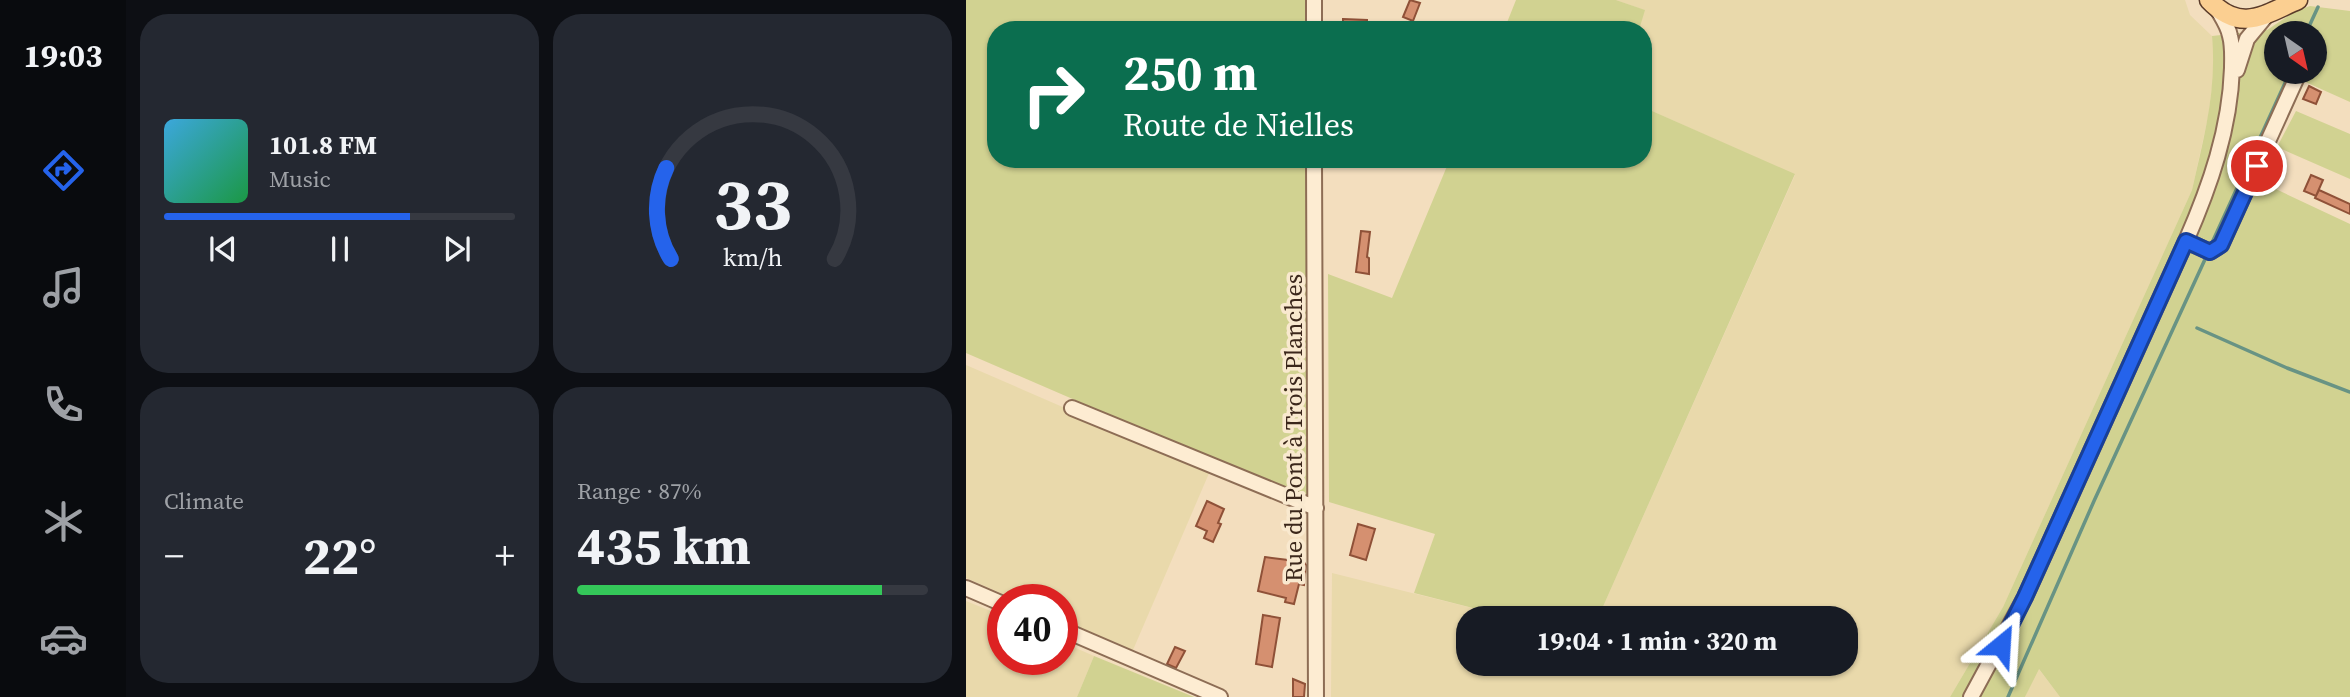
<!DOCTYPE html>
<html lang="en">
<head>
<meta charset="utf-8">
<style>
	body { margin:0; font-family:"Source Serif 4",serif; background:#242831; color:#f1f3f6; height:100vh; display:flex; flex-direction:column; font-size:26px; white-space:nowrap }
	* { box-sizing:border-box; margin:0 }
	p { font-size:23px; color:#9ea1a6 }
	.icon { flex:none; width:38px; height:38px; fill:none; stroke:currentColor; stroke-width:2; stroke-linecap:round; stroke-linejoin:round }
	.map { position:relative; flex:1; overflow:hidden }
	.side { display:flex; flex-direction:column; gap:14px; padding:14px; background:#0d0f14; width:840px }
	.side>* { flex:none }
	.guide { position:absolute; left:21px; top:21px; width:665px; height:147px; border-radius:28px; box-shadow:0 2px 5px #0004; background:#0b6e4f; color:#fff; overflow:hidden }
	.needle { width:46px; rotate:146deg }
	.fabs { position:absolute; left:1298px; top:21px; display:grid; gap:14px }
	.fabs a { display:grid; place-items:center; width:63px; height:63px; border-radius:50%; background:#171b24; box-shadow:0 2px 5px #0004; font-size:35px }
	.speed { position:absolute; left:21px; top:584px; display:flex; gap:14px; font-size:35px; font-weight:700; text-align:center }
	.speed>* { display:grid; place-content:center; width:91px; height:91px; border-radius:50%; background:#171b24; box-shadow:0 2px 5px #0004; line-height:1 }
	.speed .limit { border:10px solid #d22; background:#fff; color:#111 }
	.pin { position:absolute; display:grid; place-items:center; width:60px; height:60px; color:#fff; margin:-30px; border:4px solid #fff; border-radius:50%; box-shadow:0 2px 7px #0007 }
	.me { position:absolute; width:77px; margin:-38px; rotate:27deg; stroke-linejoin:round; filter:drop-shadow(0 0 5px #0008) }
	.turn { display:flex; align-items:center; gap:24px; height:147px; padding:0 21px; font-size:32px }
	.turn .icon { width:91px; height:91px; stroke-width:2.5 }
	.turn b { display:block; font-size:49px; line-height:60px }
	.big { font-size:52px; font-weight:700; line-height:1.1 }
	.side .card { flex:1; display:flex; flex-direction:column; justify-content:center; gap:10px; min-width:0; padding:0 24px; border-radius:28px; background:#242831 }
	.side .dial { align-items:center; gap:0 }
	.dial svg { height:182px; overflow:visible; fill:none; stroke:#363941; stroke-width:7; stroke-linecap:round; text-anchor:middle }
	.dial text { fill:#f1f3f6; stroke:none }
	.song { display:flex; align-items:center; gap:21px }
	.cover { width:84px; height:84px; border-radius:10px; background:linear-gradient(135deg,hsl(200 70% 55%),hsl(140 70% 35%)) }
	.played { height:7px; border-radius:4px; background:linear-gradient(90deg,#2563eb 70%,#363941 70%) }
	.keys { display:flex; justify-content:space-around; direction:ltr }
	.heat { display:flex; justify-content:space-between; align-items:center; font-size:38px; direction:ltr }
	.charge { height:10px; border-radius:5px; background:linear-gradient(90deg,#34c759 87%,#363941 0) }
	.side .tiles { flex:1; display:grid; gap:14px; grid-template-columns:repeat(2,1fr) }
	.trip { position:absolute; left:490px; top:606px; width:402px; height:70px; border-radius:28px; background:#171b24; box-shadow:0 2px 5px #0004; font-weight:700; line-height:70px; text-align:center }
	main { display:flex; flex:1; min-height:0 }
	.dock { display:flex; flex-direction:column; width:126px; justify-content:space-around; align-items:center; background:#090b0e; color:#9ea1a6 }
	.dock .icon { width:49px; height:49px }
	.dock .on { color:#2563eb }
	.dock b { font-size:32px; color:#f1f3f6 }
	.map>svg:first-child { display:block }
	.farmland { fill:#e9d9ab }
	.green { fill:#d1d291; fill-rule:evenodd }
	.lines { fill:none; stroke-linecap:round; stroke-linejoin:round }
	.stream { stroke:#689384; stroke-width:3.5 }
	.building { fill:#d59070; stroke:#8f5138; stroke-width:2 }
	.minor-casing { stroke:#8d6d55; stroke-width:18 }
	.major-casing { stroke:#5a3b2a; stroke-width:21 }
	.minor { stroke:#fdecd2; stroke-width:14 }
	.major { stroke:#fbcf91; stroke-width:18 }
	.route-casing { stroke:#184099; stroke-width:18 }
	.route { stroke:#2563eb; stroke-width:12 }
	.labels { text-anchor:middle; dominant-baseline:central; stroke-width:7; stroke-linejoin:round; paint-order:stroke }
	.street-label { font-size:24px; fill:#3b271b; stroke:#f9e9cf }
</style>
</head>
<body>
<main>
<nav class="dock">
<b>19:03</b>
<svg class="icon on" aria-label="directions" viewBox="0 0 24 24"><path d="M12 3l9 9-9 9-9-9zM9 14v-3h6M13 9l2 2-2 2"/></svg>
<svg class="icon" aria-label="music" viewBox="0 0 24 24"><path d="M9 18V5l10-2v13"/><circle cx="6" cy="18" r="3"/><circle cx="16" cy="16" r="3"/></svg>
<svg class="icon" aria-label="phone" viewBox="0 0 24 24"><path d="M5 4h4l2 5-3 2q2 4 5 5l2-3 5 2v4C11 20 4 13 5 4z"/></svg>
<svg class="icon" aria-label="climate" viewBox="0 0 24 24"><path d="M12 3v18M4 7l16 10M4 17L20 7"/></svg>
<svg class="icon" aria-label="car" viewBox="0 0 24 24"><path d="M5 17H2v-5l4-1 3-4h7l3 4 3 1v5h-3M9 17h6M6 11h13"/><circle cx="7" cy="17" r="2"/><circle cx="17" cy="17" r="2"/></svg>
</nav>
<section class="side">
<div class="tiles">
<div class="card">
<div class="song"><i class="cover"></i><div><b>101.8 FM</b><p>Music</p></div></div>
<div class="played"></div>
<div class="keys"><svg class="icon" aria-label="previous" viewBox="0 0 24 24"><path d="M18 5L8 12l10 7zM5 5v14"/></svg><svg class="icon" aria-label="pause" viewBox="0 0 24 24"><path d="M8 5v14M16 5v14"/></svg><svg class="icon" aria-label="next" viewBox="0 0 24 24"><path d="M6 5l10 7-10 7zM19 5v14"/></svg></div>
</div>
<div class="card dial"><svg viewBox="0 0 100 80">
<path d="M14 69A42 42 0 1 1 86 69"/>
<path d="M14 69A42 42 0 0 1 12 29" stroke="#2563eb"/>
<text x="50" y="56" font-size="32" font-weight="700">33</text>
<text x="50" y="72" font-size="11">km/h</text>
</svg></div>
<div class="card"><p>Climate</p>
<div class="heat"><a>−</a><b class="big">22°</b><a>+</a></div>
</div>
<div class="card"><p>Range · 87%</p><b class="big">435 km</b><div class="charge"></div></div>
</div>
</section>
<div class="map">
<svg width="1384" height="697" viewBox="0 0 1384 697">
	<rect width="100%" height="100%" fill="#f3debe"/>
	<path class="farmland" d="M650 0H1219L1224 15 1246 36 1249 66 1242 117 1226 190 1037 607 984 697H365L366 573 546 618H502V663H880V618H632L829 175 677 107V30H673L678 10Z
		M0 365 244 471 167 650 96 620V600H51L0 578Z
		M0 601 37 616V660H96V642L128 656 111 697H0Z
		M1072 668 1094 697H1059Z"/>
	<path class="green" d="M0 0H341V30H30V159H341L342 453 345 502 0 353Z
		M550 0H650L679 10 673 30H538Z
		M1344 6 1384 11V102L1326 76 1282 176 1384 224V697H1094L1073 669 1059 697H984L1037 607 1226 190C1238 137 1251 90 1246 36L1301 30 1328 12ZM1311 33H1349V72H1311Z
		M677 107 829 174 632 618H546L448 593 469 534 363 502 362 274 426 298 484 159H677Z
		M1330 111 1384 134V179L1311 147Z
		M128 656 228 697H111Z"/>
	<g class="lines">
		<path class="stream" d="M1340 33 1352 7
			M1245 245 1324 72
			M1231 328 1321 368 1384 392
			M1042 697 1128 501 1241 255"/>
	</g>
	<path class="building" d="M444 0 454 3 447 21 437 17Z
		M377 19 401 20V30H377Z
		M1343 86 1355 92 1350 104 1337 99Z
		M1345 175 1357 180 1350 196 1338 191Z
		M1353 190 1384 204V214L1349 198Z
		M395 231 404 232 401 257 403 258V274L390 272Z
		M241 501 258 509 252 523 255 524 247 542 238 538 241 531 230 526Z
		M392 524 409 529 400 560 384 555Z
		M299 557 338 562 340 565 338 585 333 584 328 604 319 602 320 598 292 591Z
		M297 615 314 618 306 667 290 664Z
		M209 647 219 651 210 668 201 664Z
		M327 679 339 684 338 697H327Z"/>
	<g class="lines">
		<defs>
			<path id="minor" d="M348 0V30
				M1271 70 1281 39 1300 16
				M348 159 350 697
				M1220 241 1244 252 1255 245 1331 77
				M106 408 350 508
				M0 588 37 604
				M96 629 254 697
				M1005 697 1059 597 1220 241C1244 186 1264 129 1266 68 1266 58 1267 47 1264 36 1262 25 1255 16 1250 7"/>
			<path id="major" d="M1243 0C1275 34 1299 14 1332 0"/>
		</defs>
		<use href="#minor" class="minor-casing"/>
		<use href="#major" class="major-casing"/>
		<use href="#minor" class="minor"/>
		<use href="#major" class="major"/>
	</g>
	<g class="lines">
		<defs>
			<path id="route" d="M1035 645 1059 597 1220 241 1244 252 1255 245 1291 166"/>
		</defs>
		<use href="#route" class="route-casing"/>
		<use href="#route" class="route"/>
	</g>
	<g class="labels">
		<g class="street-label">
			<text transform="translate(327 428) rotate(-90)">Rue du Pont à Trois Planches</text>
		</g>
	</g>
</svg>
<div class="fabs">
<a><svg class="needle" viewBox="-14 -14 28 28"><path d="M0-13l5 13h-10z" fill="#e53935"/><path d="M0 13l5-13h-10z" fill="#9ea1a6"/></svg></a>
</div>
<div class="speed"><div class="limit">40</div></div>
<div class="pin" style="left:1291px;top:166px;background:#d93025"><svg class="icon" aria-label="arrive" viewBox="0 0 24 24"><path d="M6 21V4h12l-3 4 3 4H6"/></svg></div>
<svg class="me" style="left:1035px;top:645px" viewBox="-20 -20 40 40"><path d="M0-17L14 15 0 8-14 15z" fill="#2563eb" stroke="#fff" stroke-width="4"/></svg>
<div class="trip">19:04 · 1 min · 320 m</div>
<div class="guide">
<div class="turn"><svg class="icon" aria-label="right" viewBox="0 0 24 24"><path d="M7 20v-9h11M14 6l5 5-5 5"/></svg><div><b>250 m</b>Route de Nielles</div></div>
</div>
</div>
</main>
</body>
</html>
